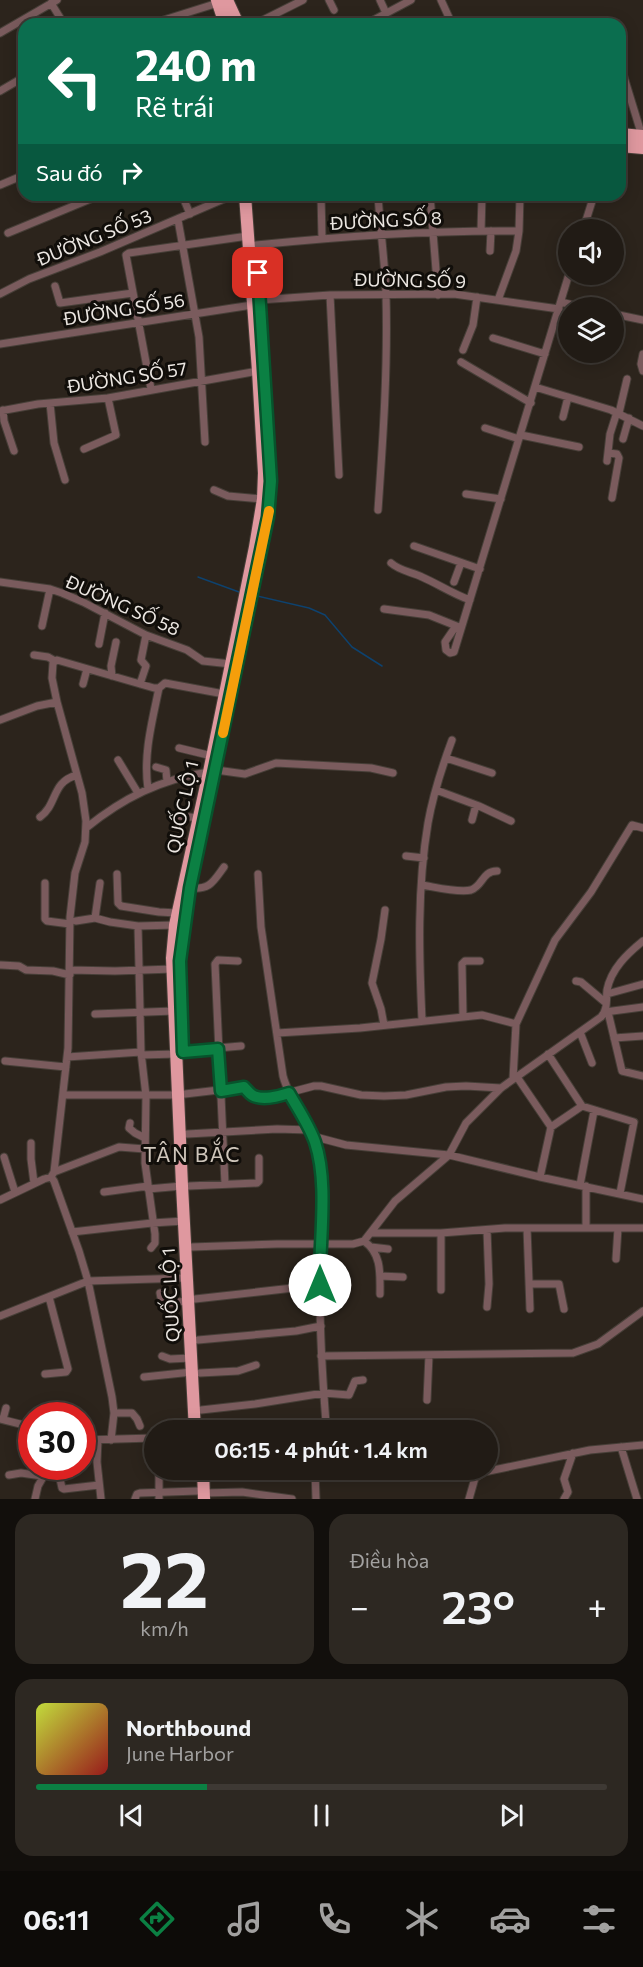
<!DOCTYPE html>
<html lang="vi">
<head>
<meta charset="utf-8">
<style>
	body { margin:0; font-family:Commissioner,sans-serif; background:#2d2822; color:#f1f3f6; height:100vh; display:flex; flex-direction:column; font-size:22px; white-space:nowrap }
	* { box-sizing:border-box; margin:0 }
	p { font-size:20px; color:#a2a1a0 }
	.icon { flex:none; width:33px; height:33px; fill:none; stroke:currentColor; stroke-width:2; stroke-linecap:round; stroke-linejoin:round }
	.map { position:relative; height:1499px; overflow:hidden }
	.panel { display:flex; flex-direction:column; gap:15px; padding:15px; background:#120f0c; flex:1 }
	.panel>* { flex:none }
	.hud { position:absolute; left:18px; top:18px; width:608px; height:183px; border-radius:18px; box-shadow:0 3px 15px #0003,0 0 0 2px #3e3934; background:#0b6e4f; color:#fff; overflow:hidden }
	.tools { position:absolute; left:558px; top:219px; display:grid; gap:12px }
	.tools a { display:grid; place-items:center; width:66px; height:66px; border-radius:50%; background:#211b15; box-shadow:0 3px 15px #0003,0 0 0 2px #3e3934; font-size:30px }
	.speed { position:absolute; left:18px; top:1402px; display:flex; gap:12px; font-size:30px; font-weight:700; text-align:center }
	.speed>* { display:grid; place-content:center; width:78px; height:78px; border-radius:50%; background:#211b15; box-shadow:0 3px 15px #0003,0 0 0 2px #3e3934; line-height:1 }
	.speed .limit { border:9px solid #d22; background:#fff; color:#111 }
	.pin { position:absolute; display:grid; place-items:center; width:51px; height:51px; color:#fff; margin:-26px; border-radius:12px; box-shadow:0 3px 9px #0006 }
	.me { position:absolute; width:66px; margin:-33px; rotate:0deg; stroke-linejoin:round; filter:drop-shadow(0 0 4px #0008) }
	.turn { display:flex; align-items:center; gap:21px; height:126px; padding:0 18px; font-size:27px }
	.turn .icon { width:78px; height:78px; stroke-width:2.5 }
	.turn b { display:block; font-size:42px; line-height:51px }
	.then { display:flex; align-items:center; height:57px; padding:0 18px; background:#0003; gap:12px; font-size:22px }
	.big { font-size:45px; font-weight:600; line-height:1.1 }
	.panel .tile { flex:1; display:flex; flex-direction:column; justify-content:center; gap:9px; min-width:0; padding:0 21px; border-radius:18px; background:#2d2822 }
	.panel .dial { align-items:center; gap:0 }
	.dial b { font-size:78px; line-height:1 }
	.song { display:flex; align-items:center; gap:18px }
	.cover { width:72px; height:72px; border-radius:9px; background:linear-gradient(135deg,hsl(70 70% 55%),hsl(0 70% 35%)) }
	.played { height:6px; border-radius:3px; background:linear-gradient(90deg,#0b8043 30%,#3e3934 30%) }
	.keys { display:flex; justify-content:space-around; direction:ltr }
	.heat { display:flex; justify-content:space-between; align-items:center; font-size:33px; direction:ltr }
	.panel .tiles { flex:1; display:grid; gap:15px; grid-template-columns:1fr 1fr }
	.tile:last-child { grid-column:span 2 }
	.trip { position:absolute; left:144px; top:1420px; width:354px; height:60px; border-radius:30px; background:#211b15; box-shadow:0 3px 15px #0003,0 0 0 2px #3e3934; font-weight:600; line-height:60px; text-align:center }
	.dock { display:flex; height:96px; justify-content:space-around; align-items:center; background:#0d0b08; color:#a2a1a0 }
	.dock .icon { width:42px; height:42px }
	.dock .selected { color:#0b8043 }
	.dock b { font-size:27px; color:#f1f3f6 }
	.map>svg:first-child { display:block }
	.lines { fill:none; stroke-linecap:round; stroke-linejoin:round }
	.stream { stroke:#0e426e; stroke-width:1.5 }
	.minor-casing { stroke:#473f38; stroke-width:9 }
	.trunk-casing { stroke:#473f38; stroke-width:14 }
	.minor { stroke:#7a5b5d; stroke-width:7 }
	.trunk { stroke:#df989f; stroke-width:12 }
	.route-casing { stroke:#07532c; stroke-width:15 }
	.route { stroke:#0b8043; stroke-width:10 }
	.slow { stroke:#f59e0b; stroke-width:10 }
	.labels { text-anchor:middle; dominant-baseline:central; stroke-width:6; stroke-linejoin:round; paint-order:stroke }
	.street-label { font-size:18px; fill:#ece7e2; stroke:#110e0a }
	.quarter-label { font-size:21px; letter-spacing:1.5px; fill:#cfc6bb; stroke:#110e0a }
</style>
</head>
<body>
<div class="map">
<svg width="643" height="1499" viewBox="0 0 643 1499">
	<rect width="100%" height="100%" fill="#2c241c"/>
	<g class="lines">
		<path class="stream" d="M198 577 239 592
			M249 594 309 608 325 615 352 647 382 666"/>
		<defs>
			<path id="minor" d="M329 0 334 10
				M380 0 386 13
				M441 0 452 24
				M51 3 64 24
				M151 24 218 3
				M255 24 303 0
				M366 24 411 0
				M0 33 57 0
				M620 64 642 136
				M0 91 24 77
				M0 185 24 175
				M182 195 190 214
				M321 195 322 238
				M378 195C380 228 385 262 386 295 388 367 383 439 378 510
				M430 195 438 295
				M178 220 199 337 205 442
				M583 230 594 195
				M481 231 482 195
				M8 233 100 195
				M256 245C343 236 431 230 519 231
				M490 251 491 231
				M55 286 60 303 133 293
				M0 294 29 279 100 252 233 195
				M330 295 339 475
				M259 300 330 295 454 294 559 309
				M498 300 516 251 519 231 520 195
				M561 302 585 308
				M614 314 643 320
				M493 338 545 354
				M0 344 252 305
				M463 350 473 325 477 297
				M643 354 641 364 643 371
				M461 362 531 403
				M535 387 611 410 643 426
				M151 389 126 255 129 253 248 236
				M50 403 54 443 65 480
				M3 410 4 421 14 451
				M0 411 38 404 108 398 258 371
				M619 413 627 379
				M563 417 568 397
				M485 428 519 439
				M521 435 579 447
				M623 439 629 418
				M84 449 116 435 108 398
				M608 453 617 454 619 458 612 498
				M607 461 610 434 617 412
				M214 490 228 496 263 499
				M466 494 501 499
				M414 546 480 569
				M391 563C400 571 412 572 422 577 438 584 453 594 470 600
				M0 582 50 589 62 593 83 602 146 635 187 650 203 661 231 664
				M454 582 461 563
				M384 609 429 615 459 627
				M42 626 50 589
				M456 626 445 642 446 650 450 653 454 652 569 274
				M99 644 105 613
				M34 655 48 657 55 661
				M112 676 111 666 116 642
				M83 684 87 669
				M140 684 146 666 141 660 146 635
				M0 720 37 706 57 702
				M179 748 212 756
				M446 758 492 773
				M118 760 138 793
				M156 767 166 770 167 782
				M216 770 245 774 276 763 371 768 393 773
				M148 789C143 755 152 722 159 688
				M436 790 479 806 511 821
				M180 816 199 818
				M40 817C58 804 51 782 77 775
				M472 820 476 805
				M86 828C123 798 161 779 209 772
				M406 856 424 858
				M117 874 118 903 121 906 159 912 177 913
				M258 874 261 927 283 1076C291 1106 315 1129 320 1160 326 1195 320 1235 320 1271 319 1322 322 1372 326 1423L324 1431
				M45 883V919L47 921 70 924
				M100 883 95 918 110 922 138 926
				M422 885C435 887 458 893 471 890 483 886 482 871 497 871
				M190 888C210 890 213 882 224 867
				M76 921 95 918
				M1 965 19 966 26 970 53 971 70 975
				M70 970 115 971 173 969
				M576 981 581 982 606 1003
				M607 994 643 984
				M605 1012 643 1007
				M608 1012 622 1071 643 1076
				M95 1014 174 1011
				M463 1016 462 964 465 961H480
				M422 1020C419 956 417 888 428 823 433 795 442 767 452 740
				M384 1025 381 1009 372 983 381 939 385 910
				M580 1032 592 1063
				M277 1033 360 1028 482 1015 516 1024 555 940 591 892 632 825 643 828
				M614 1038 643 1036
				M183 1051 241 1046
				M548 1054 582 1106
				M141 1055 176 1054
				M67 1057 141 1052
				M5 1061 66 1067
				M517 1077 551 1127
				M513 1079 516 1024
				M185 1094 244 1087 252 1095 257 1097 276 1096 314 1086H321L361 1095 384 1096 406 1095 446 1087 466 1086 501 1088
				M63 1095H178
				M130 1123 129 1128 135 1133 145 1138
				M187 1134 277 1129 310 1130
				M312 1136 346 1145 449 1155 540 1177 643 1199
				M31 1143V1159L34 1183
				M4 1157 15 1192
				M54 1172 119 1147 145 1149
				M51 1177 54 1172 68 1048 70 917 75 873 85 842 86 821 82 793 57 702 52 678 53 663 57 660 154 688H159L165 683 224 694
				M540 1177 551 1127 582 1106 634 1122 620 1193
				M225 1184 215 964 218 960 238 961
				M580 1185 594 1111
				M189 1186 257 1183 259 1181V1158
				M586 1186V1228
				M148 1189 182 1186
				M104 1192 148 1186
				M0 1200 44 1179 51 1177 54 1181 79 1251 88 1281 112 1397 114 1413 111 1440
				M527 1228H643
				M487 1230 489 1284 487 1307
				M72 1232 152 1223 184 1221
				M371 1233H441L505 1228H527L530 1309
				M441 1233V1290
				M364 1241C382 1254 380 1274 380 1294
				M191 1247 277 1244H353L364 1241 395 1201 449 1155 466 1123 501 1088 601 1017C608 1010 606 999 607 990 611 969 627 954 643 941
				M371 1247 388 1249
				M151 1248 155 1243V1234L145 1163 146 1096 141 1052 138 926 175 925
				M616 1259 618 1228
				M380 1276 403 1277
				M529 1284H559L564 1309
				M160 1293 161 1298 168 1303 188 1301
				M195 1299 320 1285
				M0 1316 88 1281 187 1278
				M198 1340 296 1331 321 1326
				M162 1356 170 1359 191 1358
				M321 1356 573 1353 598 1344 643 1311
				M200 1373 238 1371 256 1365
				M45 1374 66 1372 68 1369 49 1297
				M144 1377 192 1372
				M427 1400 429 1355
				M201 1410 255 1404 324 1393 349 1395 355 1381 363 1380
				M114 1413H132L137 1419 140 1426
				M50 1416 64 1412
				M0 1419 32 1427
				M3 1419 6 1408
				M82 1440 154 1438
				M98 1440 97 1462 101 1499
				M621 1447 637 1499
				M52 1467 60 1479 62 1488 64 1489 99 1485
				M315 1470 316 1499
				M9 1475 21 1473 42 1476
				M204 1493 242 1492 292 1499
				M35 1499 38 1486 49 1467
				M135 1499 137 1494 140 1493 197 1491
				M159 1499V1470
				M469 1499 475 1478 484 1472 590 1450 643 1445
				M564 1499 568 1492 564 1479 573 1453"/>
			<path id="trunk" d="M217 0 225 24
				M227 0 238 24
				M620 134 643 136
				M620 146 643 148
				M180 958 189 892
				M195 1431 182 1186 172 958 175 925 209 772 255 547 263 499 264 473 258 371 245 195
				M203 1470 204 1499"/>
		</defs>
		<use href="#minor" class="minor-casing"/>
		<use href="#trunk" class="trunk-casing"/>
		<use href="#minor" class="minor"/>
		<use href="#trunk" class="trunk"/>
	</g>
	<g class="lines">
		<defs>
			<path id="route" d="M258 273 271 481 268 517 190 888 180 961 183 1052 218 1049 221 1091 244 1087C247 1090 249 1093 252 1095 261 1101 280 1096 289 1093 298 1109 309 1125 315 1142 329 1184 319 1241 320 1285"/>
		</defs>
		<use href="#route" class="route-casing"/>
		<use href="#route" class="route"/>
		<path class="slow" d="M223 733 269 511"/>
	</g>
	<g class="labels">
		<g class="street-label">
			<text transform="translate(386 220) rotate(-3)">ĐƯỜNG SỐ 8</text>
			<text transform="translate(94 237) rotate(-22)">ĐƯỜNG SỐ 53</text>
			<text transform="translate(410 280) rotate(1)">ĐƯỜNG SỐ 9</text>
			<text transform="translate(124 309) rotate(-9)">ĐƯỜNG SỐ 56</text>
			<text transform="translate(127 377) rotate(-9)">ĐƯỜNG SỐ 57</text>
			<text transform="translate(123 605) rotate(24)">ĐƯỜNG SỐ 58</text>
			<text transform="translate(182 807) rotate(-78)">QUỐC LỘ 1</text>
			<text transform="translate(170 1295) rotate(-93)">QUỐC LỘ 1</text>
		</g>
		<g class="quarter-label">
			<text x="192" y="1153">TÂN BẮC</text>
		</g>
	</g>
</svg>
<div class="tools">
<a><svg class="icon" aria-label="sound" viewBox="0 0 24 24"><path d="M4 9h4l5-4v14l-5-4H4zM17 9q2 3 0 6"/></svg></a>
<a><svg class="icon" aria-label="layers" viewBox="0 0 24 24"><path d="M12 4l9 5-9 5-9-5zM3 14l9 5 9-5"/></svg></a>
</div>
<div class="speed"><div class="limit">30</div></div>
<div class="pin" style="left:258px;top:273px;background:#d93025"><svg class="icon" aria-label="arrive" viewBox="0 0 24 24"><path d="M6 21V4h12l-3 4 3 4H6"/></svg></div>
<svg class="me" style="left:320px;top:1285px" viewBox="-20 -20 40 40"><circle r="19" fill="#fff"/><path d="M0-13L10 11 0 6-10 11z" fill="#0b8043"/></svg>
<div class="trip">06:15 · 4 phút · 1.4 km</div>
<div class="hud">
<div class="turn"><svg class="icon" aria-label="left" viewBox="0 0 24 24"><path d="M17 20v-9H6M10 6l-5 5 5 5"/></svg><div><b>240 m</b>Rẽ trái</div></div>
<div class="then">Sau đó<svg class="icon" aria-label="right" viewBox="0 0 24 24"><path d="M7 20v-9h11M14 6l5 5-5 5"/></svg></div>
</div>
</div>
<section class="panel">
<div class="tiles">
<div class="tile dial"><b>22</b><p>km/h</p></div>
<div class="tile"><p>Điều hòa</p>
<div class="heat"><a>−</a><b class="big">23°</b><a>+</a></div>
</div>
<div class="tile">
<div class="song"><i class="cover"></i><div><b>Northbound</b><p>June Harbor</p></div></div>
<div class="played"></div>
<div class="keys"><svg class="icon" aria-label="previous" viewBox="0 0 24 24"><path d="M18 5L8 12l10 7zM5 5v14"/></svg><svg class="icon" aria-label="pause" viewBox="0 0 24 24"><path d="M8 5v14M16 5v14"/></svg><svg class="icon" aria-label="next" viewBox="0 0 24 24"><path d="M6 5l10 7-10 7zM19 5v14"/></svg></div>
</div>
</div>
</section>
<nav class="dock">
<b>06:11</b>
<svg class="icon selected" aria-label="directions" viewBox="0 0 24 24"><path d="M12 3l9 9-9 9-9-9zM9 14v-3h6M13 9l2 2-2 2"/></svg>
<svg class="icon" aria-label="music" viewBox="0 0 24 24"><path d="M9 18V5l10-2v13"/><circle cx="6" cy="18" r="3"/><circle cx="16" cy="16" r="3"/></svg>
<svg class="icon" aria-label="phone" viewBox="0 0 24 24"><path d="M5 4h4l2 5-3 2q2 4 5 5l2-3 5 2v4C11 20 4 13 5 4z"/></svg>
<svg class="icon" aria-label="climate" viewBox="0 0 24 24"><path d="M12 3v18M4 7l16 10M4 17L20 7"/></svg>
<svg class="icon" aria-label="car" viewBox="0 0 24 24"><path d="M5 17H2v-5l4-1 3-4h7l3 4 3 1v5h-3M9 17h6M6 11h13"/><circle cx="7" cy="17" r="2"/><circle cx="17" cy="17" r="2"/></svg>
<svg class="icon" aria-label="filters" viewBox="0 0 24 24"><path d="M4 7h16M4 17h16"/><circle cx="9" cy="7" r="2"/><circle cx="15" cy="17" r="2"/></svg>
</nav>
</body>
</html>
